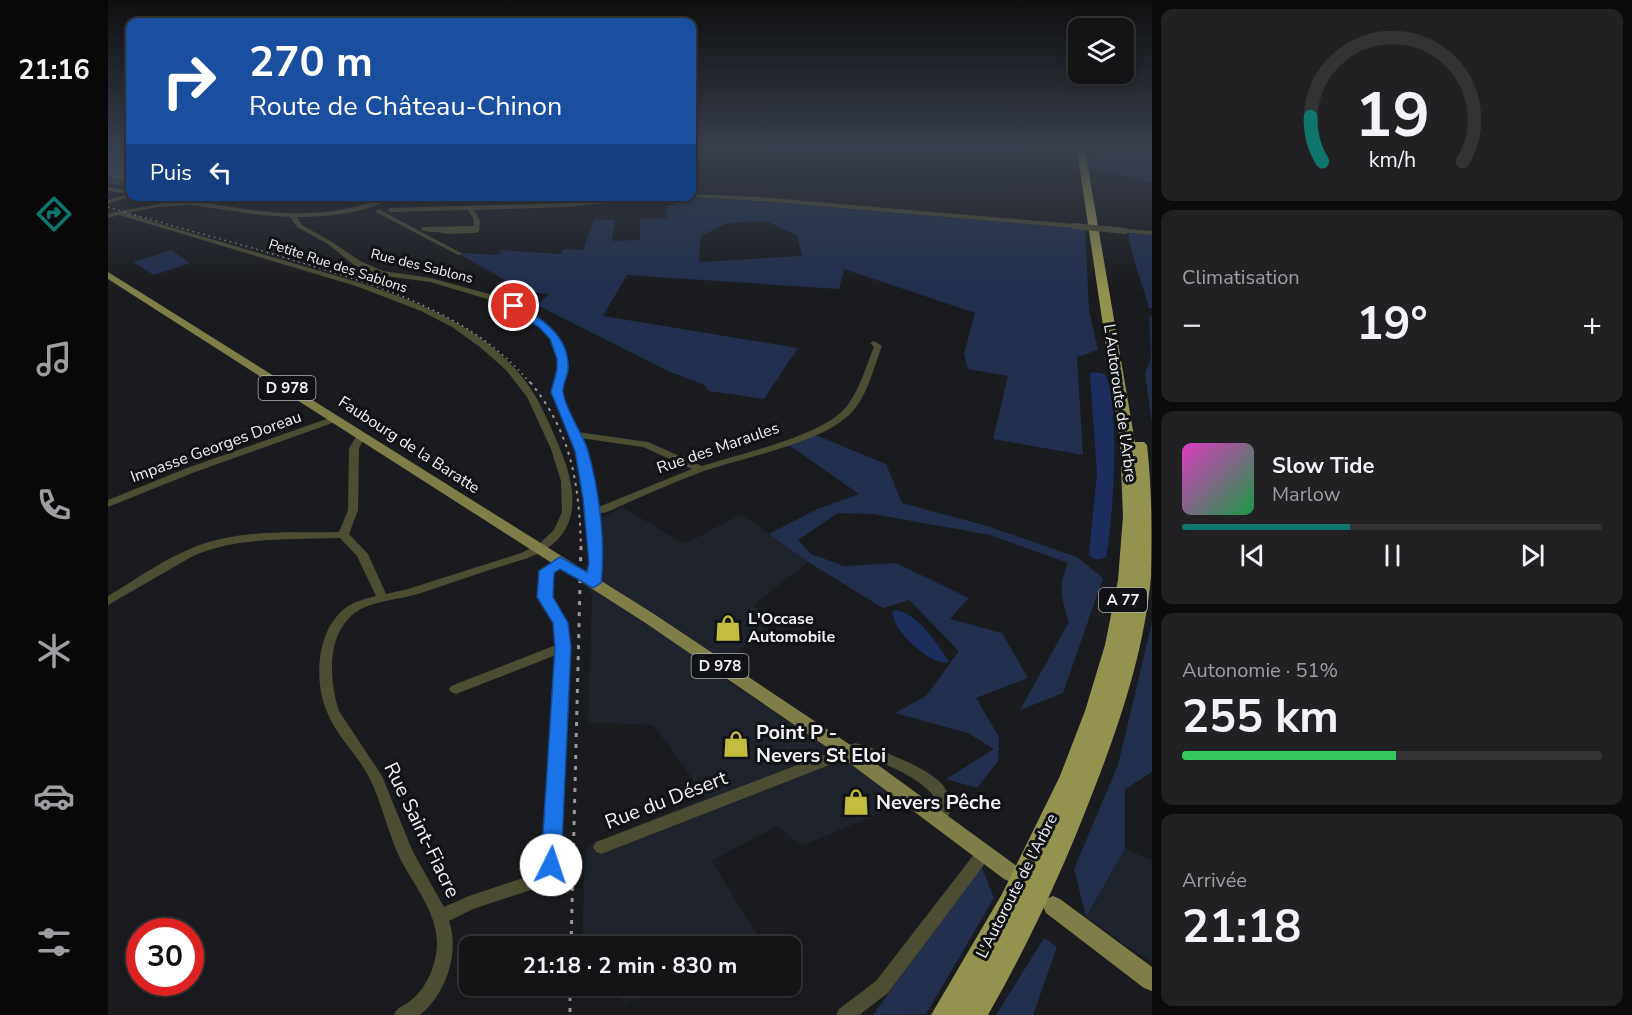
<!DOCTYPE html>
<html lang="fr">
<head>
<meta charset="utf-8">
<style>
	body { margin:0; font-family:"Nunito Sans",sans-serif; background:#212123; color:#f1f3f6; height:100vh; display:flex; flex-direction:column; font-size:22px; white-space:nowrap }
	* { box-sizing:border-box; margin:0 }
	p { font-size:20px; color:#9d9ea1 }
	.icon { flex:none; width:33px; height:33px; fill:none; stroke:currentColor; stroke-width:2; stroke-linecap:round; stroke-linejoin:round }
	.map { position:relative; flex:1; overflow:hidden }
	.side { display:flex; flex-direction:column; gap:9px; padding:9px; background:#0b0b0c; width:480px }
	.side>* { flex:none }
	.hud { position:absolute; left:18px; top:18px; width:570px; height:183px; border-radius:12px; box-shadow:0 3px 9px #0003,0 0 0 2px #333335; background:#1a4fa0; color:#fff; overflow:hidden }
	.tools { position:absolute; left:960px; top:18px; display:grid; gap:12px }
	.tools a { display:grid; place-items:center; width:66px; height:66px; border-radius:12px; background:#141416; box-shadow:0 3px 9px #0003,0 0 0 2px #333335; font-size:30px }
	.speed { position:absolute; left:18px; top:918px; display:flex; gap:12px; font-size:30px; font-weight:700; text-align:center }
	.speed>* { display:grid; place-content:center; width:78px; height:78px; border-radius:50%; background:#141416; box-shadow:0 3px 9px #0003,0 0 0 2px #333335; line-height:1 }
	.speed .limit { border:9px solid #d22; background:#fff; color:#111 }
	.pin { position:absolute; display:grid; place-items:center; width:51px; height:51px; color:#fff; margin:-26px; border:3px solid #fff; border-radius:50%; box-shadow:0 2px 6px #0007 }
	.me { position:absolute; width:66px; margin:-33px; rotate:4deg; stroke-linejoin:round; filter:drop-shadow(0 0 4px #0008) }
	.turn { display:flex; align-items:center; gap:21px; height:126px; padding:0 24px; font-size:27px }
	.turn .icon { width:78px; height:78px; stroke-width:2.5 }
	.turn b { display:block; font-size:42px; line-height:51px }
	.then { display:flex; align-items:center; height:57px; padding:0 24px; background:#0003; gap:12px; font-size:22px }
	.big { font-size:45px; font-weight:700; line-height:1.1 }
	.side .tile { flex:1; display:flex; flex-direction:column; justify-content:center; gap:9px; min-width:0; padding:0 21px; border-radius:12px; background:#212123 }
	.side .dial { align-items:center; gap:0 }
	.dial svg { height:156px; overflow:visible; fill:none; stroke:#333335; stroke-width:7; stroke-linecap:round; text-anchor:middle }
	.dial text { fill:#f1f3f6; stroke:none }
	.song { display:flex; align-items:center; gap:18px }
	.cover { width:72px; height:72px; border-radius:9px; background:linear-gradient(135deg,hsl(310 70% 55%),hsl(140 70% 35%)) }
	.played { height:6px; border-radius:3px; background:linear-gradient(90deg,#0f766e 40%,#333335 40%) }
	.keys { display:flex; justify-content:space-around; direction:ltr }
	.heat { display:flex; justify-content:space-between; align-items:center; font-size:33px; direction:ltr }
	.charge { height:9px; border-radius:4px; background:linear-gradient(90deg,#34c759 51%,#333335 0) }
	.trip { position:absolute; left:351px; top:936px; width:342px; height:60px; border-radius:12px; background:#141416; box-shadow:0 3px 9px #0003,0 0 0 2px #333335; font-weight:700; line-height:60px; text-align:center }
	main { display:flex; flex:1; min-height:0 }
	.tabs { display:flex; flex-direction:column; width:108px; justify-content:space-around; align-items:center; background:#080809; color:#9d9ea1 }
	.tabs .icon { width:42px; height:42px }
	.tabs .current { color:#0f766e }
	.tabs b { font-size:27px; color:#f1f3f6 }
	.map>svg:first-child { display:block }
	.built { fill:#1f232b }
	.green { fill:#222f4d; fill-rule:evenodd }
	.water { fill:#1b2e5e }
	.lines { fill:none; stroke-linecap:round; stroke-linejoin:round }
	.minor { fill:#4d4d33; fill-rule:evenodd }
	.major { fill:#807e48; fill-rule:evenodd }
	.highway { fill:#94924f; fill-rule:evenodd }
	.rail-far2 { stroke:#98999c; stroke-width:1.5; stroke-dasharray:1.5 4; stroke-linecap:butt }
	.rail-far1 { stroke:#98999c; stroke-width:2; stroke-dasharray:3 5; stroke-linecap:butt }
	.rail { stroke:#98999c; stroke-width:3; stroke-dasharray:4 7; stroke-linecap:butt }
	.minor-bridge { stroke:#4d4d33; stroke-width:6 }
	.wall { fill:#3f4044 }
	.building { fill:#525357; stroke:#6b6c70; stroke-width:1.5 }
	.route { fill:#1a73e8; stroke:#114b97; stroke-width:1.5 }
	.labels { text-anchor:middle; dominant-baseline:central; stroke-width:6; stroke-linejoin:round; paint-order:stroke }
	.far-street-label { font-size:14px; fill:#f1f2f4; stroke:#111215 }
	.shield { fill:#111215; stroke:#aeafb1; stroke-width:1.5 }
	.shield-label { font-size:15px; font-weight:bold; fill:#f1f2f4 }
	.street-label { font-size:16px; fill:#f1f2f4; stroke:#111215 }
	.poi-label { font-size:16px; font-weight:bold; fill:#f1f2f4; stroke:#111215; text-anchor:start }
	.near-poi-label { font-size:20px; font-weight:bold; fill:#f1f2f4; stroke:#111215; text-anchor:start }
	.near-street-label { font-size:20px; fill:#f1f2f4; stroke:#111215 }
</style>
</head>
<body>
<main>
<nav class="tabs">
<b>21:16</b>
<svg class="icon current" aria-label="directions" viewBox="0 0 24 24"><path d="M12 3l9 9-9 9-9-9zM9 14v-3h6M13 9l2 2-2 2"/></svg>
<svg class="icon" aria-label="music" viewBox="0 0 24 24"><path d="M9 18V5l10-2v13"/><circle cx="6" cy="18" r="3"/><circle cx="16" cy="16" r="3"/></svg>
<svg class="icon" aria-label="phone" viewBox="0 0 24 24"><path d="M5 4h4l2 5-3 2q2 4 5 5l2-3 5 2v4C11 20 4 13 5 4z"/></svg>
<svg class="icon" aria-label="climate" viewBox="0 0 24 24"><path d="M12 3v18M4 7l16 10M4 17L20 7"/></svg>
<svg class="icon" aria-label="car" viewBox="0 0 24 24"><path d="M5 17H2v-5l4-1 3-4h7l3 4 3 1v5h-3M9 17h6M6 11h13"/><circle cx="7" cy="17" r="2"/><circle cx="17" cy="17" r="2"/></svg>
<svg class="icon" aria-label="filters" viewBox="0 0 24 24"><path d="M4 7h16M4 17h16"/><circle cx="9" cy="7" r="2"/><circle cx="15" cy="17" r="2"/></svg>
</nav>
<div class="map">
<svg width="1044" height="1015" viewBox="0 0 1044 1015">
	<rect width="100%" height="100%" fill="#1a1b1e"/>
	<path class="built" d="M514 507 577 544 633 514 700 562 645 606 668 619 605 672 726 750 793 804 694 846 670 826 603 861 655 943 647 946H474L477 850 484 844 598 797 545 725 480 722 484 596 478 586 484 559 481 524Z
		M1017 849 1044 860V963L978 917Z
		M508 986H560L516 1005Z"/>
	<path class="green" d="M985 150H1044V183L986 168Z
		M566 198H600L669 203 977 229 981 310 990 350 969 357 975 455 885 439 900 376 860 369 856 354 867 313 736 269 731 289 519 275 495 316 690 348 656 399 601 391 596 385 560 371 429 305 441 294 418 292 353 255 355 253 390 255 393 250 453 254 455 249 475 250 486 219 507 220 504 241 532 240V219H560L558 205H567ZM642 221 660 222 689 235 694 256 591 262 593 236 617 224Z
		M1020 233 1044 235V308H1041C1034 282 1024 259 1020 233Z
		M63 250 82 263 46 275 25 262Z
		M1041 316 1044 317V424L1037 373 1043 358Z
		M705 434 778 464 794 503 879 526 969 557 995 578 955 693 912 710 961 622C953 596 950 588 960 563L882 535 765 514 730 513 690 540 703 554 736 566 788 563 861 598 842 619 894 633 920 678 868 698 891 737 890 761 869 788 838 779 886 749 860 733 787 713 818 696 851 651 801 600 775 608 700 562 661 534 707 510 751 494 681 445Z
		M1044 622V772L1017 789V849L978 917 966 869 1010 765Z
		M873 865 886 898 818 1014 765 1015Z
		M936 938 949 947 925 1015H888Z"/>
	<path class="water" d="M986 372 997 374C1013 402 1005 523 998 557 992 560 985 561 981 554L989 473 982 376V373Z
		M788 610C810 614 830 644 841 662 826 667 796 639 789 626 787 622 785 616 784 612Z"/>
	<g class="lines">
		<path class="minor" d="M0 187 22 190 24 196 0 204V200L20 194 0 191Z
			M584 194 650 197 966 224 969 226 966 228 650 201 582 197Z
			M279 196H288C259 213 222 217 189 217L194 225 224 242 252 261 275 271 323 278 392 297 421 311 438 323 451 338 458 359V370L453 392 470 432 540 442 594 466C630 454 716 436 739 406 752 389 758 366 766 347L762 343 766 341 774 346C765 369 759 399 740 416 709 444 636 457 596 471 563 483 531 498 499 512L488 514 494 563 491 583 489 586H481L479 583 482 563 475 484 468 451 445 392 450 370V359L443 339 432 327 415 315 386 301 322 282 271 275 246 265 220 244 189 227 182 217 154 215 81 205 50 207 18 213C74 231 131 247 188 264 273 289 379 315 428 397 434 408 439 419 444 430 452 448 460 466 463 485 470 525 451 548 414 560 380 570 347 582 313 593 295 599 272 600 255 608 218 626 220 677 231 711L274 776 305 852 336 907 361 896 427 874 434 870 448 655 353 692 348 694 343 692 341 689 343 686 448 645 446 623 431 597 433 571 448 559H456L458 562 445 573 443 597 458 623 461 647 451 865 446 879 438 885 365 909 341 921C352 952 338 994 312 1015H286C289 1007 296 1006 302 1001 319 988 328 965 329 945 330 912 303 882 290 854 279 829 273 801 261 777 249 754 229 737 219 712 206 682 208 633 235 610 244 602 256 599 268 596L249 556 232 538C183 540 131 536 85 556L0 605V596C29 579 57 558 89 546 133 529 184 533 231 532L240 510 241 448 250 434 253 433 258 436 251 448 250 510 241 534 260 554 278 594 300 589 413 553 430 545 446 530 454 512 453 481 443 449 419 397 398 370 372 347 344 327 313 311 248 286 11 215 0 218V214L8 212C34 208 58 200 85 201 100 202 115 206 130 208 180 216 232 217 279 196ZM472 438 535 447 584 469 488 508C485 484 482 460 472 438Z
			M540 196H572L459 207 366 210 372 221 371 231 368 233 337 234C329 230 319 234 312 229L315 227 366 226 365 218 360 210 282 212 279 210 282 208 459 203Z
			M268 210H272L355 254 350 255 268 212Z
			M1017 229 1044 231V235L1015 232V230Z
			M227 416 232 419 230 421 87 472 0 507V500L79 468Z
			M747 743C771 749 817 766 834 784 839 790 842 798 845 805L837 823 832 825 827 823 825 819 831 805C821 780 772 760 747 755L493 854 488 852 485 847 488 842Z
			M876 846 881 848 884 853 881 858 780 993 751 1015H728L731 1009 768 981 871 848Z"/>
		<path class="major" d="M0 272 546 614 744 746 910 867 913 873 910 879 903 882 896 879 732 756 536 622 0 279Z
			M945 896 952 899 1044 967V991L1036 988 938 913 935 906 938 899Z"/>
		<path class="highway" d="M969 150H977L1027 442H1036L1039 445C1044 489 1044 533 1043 577 1036 653 1011 726 983 797 954 872 920 945 880 1015H823L894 894 952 776 977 711 997 645 1010 580 1015 516 1012 441Z"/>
		<path class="rail-far2" d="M0 207C63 226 126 242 188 261 273 287 365 313 423 384"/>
		<path class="rail-far1" d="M422 382C464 433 471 484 473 548"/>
		<path class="rail" d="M463 946 473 546
			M462 986V1015"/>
		<path class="minor-bridge" d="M966 226 1017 231"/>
	</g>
	<path class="wall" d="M22 150V186H15L0 183V155Z"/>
	<path class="building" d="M13 150H22V178H12L0 175V155Z"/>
	<linearGradient id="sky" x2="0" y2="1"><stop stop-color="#0e0f10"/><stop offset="0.51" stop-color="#383f4c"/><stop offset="1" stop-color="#383f4c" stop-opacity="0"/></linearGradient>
	<rect width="1044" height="292" fill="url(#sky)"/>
	<path class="route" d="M402 304C411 302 419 310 426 315 445 327 462 345 460 370 459 377 454 386 455 392 457 409 475 434 480 451 491 490 498 544 493 583L485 588 452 569 446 573 445 597 460 623 463 647 453 865 450 872 443 874 436 872 433 865 447 647 445 623 429 597 431 571 452 557 479 572 481 563 475 498 467 451 443 392 449 370V359L442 339 431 327 402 308Z"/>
	<defs>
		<symbol id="shop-bare" viewBox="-9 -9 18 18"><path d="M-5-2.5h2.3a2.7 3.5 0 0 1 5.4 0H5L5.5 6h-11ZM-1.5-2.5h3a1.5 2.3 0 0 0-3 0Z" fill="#c3bd3f" stroke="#111215" stroke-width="2.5" paint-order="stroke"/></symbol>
	</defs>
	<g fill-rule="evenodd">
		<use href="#shop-bare" x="601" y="609" width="38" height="38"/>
		<use href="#shop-bare" x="609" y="725" width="38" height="38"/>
		<use href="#shop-bare" x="729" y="783" width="38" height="38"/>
	</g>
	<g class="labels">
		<g class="far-street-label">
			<text transform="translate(230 266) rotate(18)">Petite Rue des Sablons</text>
			<text transform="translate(314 266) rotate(14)">Rue des Sablons</text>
		</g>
		<g class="shield">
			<rect x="150.5" y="376" width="57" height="24" rx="4.5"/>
			<rect x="991" y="588" width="48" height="24" rx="4.5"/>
			<rect x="583.5" y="654" width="57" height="24" rx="4.5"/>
		</g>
		<g class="shield-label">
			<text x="179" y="388">D 978</text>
			<text x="1015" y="600">A 77</text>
			<text x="612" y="666">D 978</text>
		</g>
		<g class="street-label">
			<text transform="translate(1012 403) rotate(82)">L'Autoroute de l'Arbre</text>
			<text transform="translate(301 445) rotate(33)">Faubourg de la Baratte</text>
			<text transform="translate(108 447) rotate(-20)">Impasse Georges Doreau</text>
			<text transform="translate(610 448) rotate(-19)">Rue des Maraules</text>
			<text transform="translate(909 886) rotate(-63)">L'Autoroute de l'Arbre</text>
		</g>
		<g class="poi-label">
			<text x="640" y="619">L'Occase<tspan x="640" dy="18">Automobile</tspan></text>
		</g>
		<g class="near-poi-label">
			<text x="648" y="732">Point P -<tspan x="648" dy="23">Nevers St Eloi</tspan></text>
			<text x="768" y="802">Nevers Pêche</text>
		</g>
		<g class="near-street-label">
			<text transform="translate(558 800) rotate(-21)">Rue du Désert</text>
			<text transform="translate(314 830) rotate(64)">Rue Saint-Fiacre</text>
		</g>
	</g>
</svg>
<div class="tools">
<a><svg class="icon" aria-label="layers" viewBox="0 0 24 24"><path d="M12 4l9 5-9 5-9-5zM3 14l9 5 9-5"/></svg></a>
</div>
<div class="speed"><div class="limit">30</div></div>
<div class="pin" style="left:406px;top:306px;background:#d93025"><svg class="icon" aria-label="arrive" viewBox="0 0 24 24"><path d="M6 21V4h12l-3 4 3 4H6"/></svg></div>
<svg class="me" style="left:443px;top:865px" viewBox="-20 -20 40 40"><circle r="19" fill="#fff"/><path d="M0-13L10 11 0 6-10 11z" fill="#1a73e8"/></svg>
<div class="trip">21:18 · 2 min · 830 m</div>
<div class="hud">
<div class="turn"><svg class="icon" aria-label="right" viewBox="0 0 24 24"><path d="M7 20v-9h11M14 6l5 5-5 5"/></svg><div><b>270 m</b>Route de Château-Chinon</div></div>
<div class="then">Puis<svg class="icon" aria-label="left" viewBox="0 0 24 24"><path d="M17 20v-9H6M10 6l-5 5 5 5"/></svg></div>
</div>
</div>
<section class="side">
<div class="tile dial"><svg viewBox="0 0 100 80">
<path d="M14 69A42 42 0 1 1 86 69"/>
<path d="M14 69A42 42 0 0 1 8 46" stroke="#0f766e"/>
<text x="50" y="56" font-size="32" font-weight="700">19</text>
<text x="50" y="72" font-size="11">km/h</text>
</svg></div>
<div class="tile"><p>Climatisation</p>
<div class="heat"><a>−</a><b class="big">19°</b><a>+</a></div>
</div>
<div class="tile">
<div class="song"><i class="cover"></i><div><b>Slow Tide</b><p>Marlow</p></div></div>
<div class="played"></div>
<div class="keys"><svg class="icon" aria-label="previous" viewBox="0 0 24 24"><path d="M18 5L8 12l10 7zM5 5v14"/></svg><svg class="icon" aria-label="pause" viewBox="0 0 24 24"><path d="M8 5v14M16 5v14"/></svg><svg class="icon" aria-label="next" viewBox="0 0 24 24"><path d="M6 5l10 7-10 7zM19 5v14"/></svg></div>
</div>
<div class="tile"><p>Autonomie · 51%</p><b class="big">255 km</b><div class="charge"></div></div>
<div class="tile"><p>Arrivée</p><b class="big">21:18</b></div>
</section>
</main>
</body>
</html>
